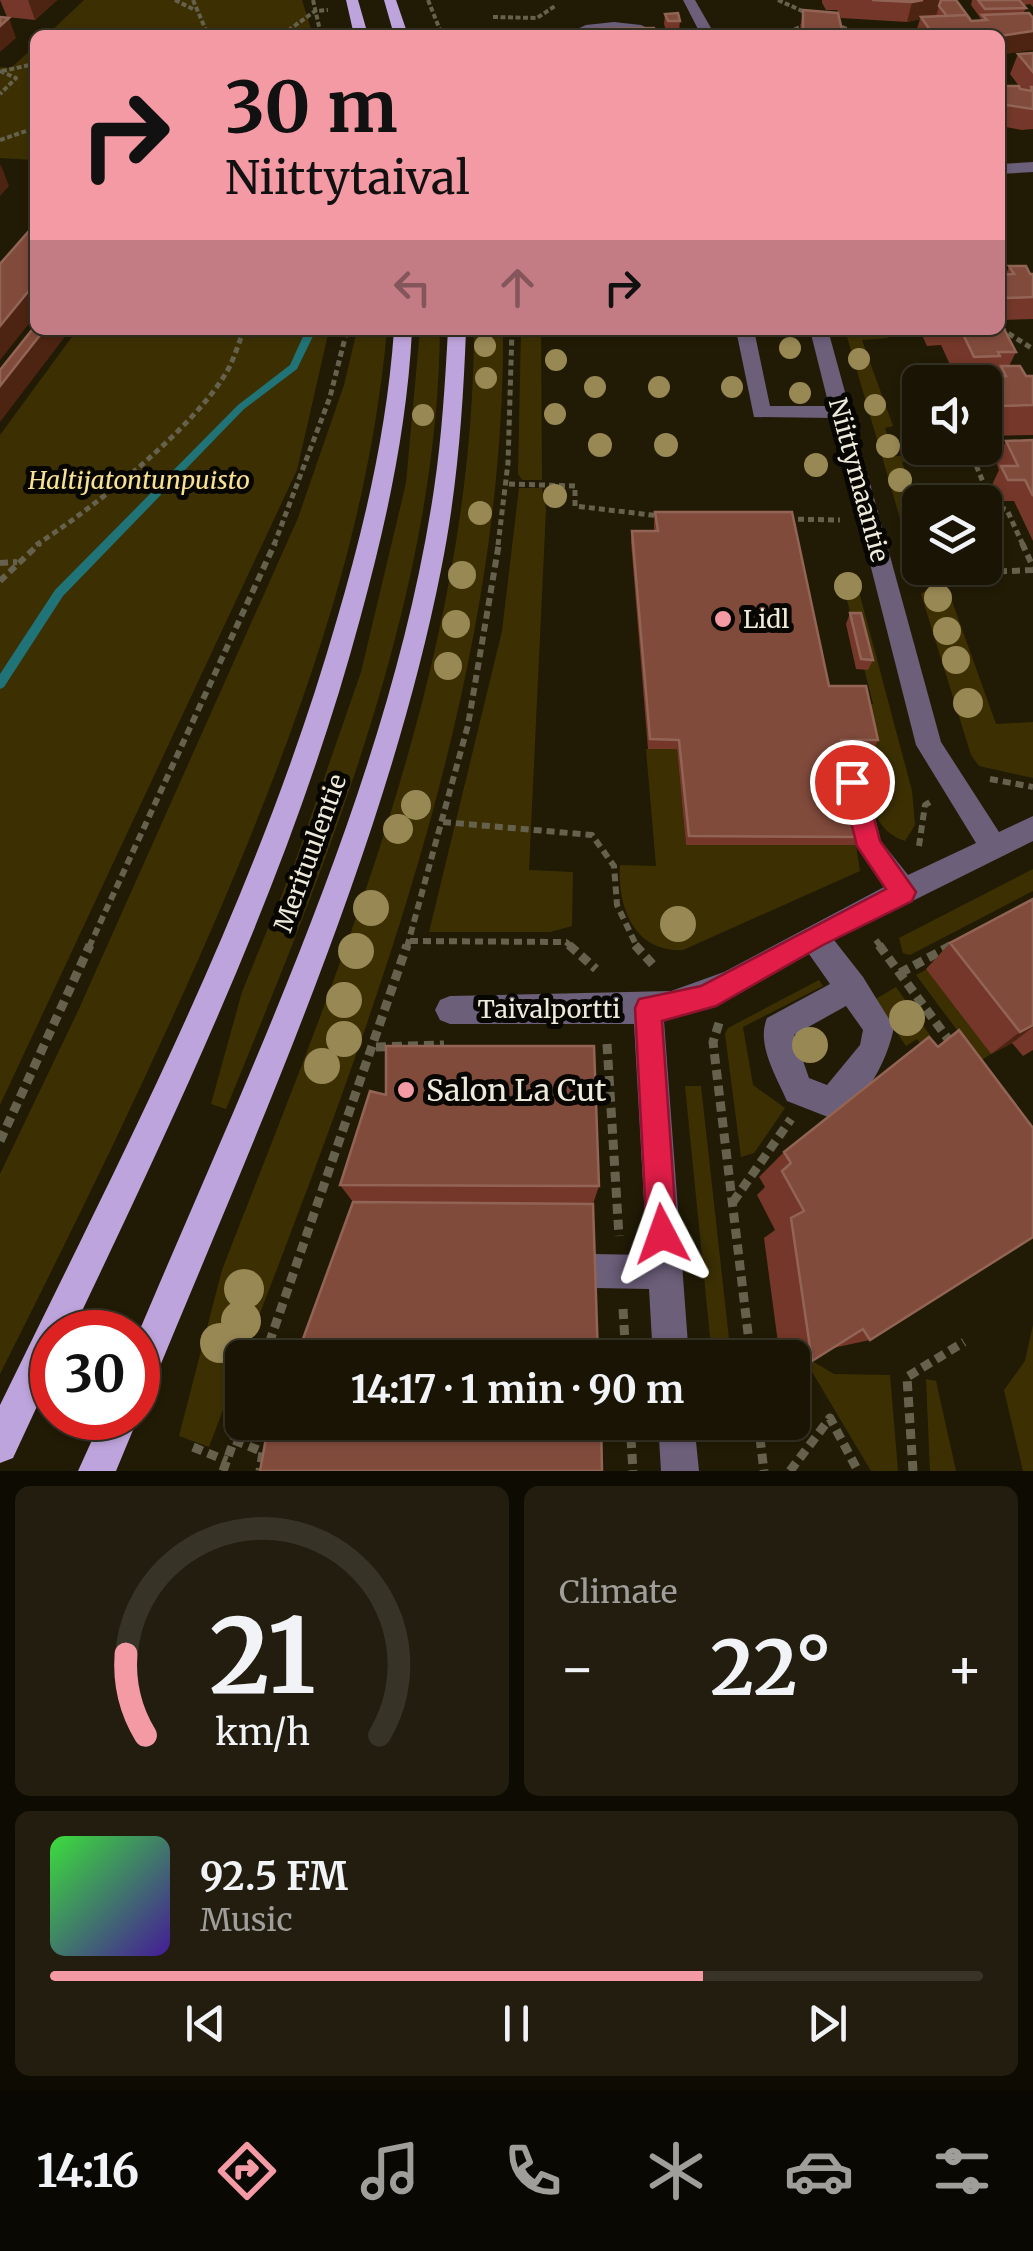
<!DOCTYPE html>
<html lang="en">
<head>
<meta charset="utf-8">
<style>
	body { margin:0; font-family:Merriweather,serif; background:#221d0e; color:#f1f3f6; height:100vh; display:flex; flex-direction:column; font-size:38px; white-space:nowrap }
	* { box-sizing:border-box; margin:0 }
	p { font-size:32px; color:#9f9e9a }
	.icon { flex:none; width:55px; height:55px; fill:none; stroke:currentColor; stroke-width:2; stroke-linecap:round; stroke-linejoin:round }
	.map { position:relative; height:1471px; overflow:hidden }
	.drawer { display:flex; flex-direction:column; gap:15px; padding:15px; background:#0e0b02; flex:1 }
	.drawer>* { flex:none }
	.hud { position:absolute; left:30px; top:30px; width:975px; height:305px; border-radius:15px; box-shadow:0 2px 8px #0004,0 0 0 2px #373326; background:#f49aa5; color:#111; overflow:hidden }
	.fabs { position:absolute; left:902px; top:365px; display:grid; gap:20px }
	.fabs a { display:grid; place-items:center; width:100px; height:100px; border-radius:15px; background:#191404; box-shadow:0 2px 8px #0004,0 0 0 2px #373326; font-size:50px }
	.speed { position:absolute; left:30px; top:1310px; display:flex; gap:20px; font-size:50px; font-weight:700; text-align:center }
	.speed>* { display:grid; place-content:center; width:130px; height:130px; border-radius:50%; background:#191404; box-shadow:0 2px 8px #0004,0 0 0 2px #373326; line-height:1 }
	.speed .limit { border:15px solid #d22; background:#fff; color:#111 }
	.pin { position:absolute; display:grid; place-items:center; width:85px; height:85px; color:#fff; margin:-42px; border:5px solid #fff; border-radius:50%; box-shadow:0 2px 10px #0007 }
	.me { position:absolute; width:110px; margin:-55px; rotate:356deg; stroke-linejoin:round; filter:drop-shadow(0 0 8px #0008) }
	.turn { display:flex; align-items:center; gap:35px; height:210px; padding:0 30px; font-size:45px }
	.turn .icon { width:130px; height:130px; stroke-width:2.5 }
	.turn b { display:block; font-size:70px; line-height:85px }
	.lanes { display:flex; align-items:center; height:95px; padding:0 30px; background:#0003; justify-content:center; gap:50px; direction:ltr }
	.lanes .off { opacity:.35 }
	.big { font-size:75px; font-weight:700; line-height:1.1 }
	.drawer .widget { flex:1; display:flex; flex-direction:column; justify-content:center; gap:15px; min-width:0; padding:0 35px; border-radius:15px; background:#221d0e }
	.drawer .dial { align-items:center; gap:0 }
	.dial svg { height:260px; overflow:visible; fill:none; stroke:#373326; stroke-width:7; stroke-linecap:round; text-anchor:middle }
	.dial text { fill:#f1f3f6; stroke:none }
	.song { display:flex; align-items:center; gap:30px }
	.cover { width:120px; height:120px; border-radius:15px; background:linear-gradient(135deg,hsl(120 70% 55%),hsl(260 70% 35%)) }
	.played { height:10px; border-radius:5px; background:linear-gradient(90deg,#f49aa5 70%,#373326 70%) }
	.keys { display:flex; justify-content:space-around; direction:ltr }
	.heat { display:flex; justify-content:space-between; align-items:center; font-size:55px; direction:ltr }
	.drawer .tiles { flex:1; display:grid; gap:15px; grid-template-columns:1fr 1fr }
	.widget:last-child { grid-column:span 2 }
	.trip { position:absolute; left:225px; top:1340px; width:585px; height:100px; border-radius:15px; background:#191404; box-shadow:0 2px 8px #0004,0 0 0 2px #373326; font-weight:700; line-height:100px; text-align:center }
	.tabs { display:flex; height:160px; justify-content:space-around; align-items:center; background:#0a0802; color:#9f9e9a }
	.tabs .icon { width:70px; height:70px }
	.tabs .active { color:#f49aa5 }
	.tabs b { font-size:45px; color:#f1f3f6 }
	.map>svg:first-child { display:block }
	.green { fill:#3c3003 }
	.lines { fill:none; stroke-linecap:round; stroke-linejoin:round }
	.stream { fill:#207478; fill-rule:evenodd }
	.path-far3 { stroke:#66614d; stroke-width:4; stroke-dasharray:5 2.5; stroke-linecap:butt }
	.path-far2 { stroke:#66614d; stroke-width:5; stroke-dasharray:6 4; stroke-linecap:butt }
	.path-far1 { stroke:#66614d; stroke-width:6; stroke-dasharray:8 5; stroke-linecap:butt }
	.path { stroke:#66614d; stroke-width:9; stroke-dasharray:10 6; stroke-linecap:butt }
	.minor { fill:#6b5f7a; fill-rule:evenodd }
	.major { fill:#bea4dc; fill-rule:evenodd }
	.tree { fill:#988854 }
	.wall { fill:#743729 }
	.shaded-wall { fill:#4d2412 }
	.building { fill:#814b3c; stroke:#926455; stroke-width:2.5 }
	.route { fill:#e11d48; stroke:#92132f; stroke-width:2.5 }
	.poi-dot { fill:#f49aa5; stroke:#080601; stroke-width:4 }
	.labels { text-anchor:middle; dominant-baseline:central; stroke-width:10; stroke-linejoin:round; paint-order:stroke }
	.park-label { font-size:25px; font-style:italic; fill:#fae294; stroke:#080601 }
	.street-label { font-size:25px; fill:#eeeadc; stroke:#080601 }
	.poi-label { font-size:25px; fill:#eeeadc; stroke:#080601; text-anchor:start }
	.near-poi-label { font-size:30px; fill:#eeeadc; stroke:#080601; text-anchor:start }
</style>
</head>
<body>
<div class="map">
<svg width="1033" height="1471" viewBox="0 0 1033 1471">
	<rect width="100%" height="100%" fill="#211b05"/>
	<path class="green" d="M84 0H302L313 35H47Z
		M35 46V160L0 158V67L11 68Z
		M77 330H329L297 470 0 1105V435Z
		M357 330H387C369 524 309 695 235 874 164 1044 83 1209 0 1374V1174L78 1011 298 518 344 385Z
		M420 330H440C437 599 326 864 226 1109L211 1104 242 992 295 862 361 672 406 483Z
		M474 330H503C505 716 343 1092 209 1447L179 1436 222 1270C339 968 473 659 474 330Z
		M521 330H541L542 480H522L518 474Z
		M845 330 886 334 888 338 862 340 893 426 885 428 894 456H925L926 460 902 462 920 513V568H947L948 571 921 572 914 566Z
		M519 488H542L546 509 529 870 573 872 572 926 550 932H429L502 631Z
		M844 588H858L912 791 915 825 905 841C875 831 872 806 866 778H872L863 705 873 704Z
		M927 590H948L996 724 1033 722V778L979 766 971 755 921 594Z
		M646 749H677L686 845H856L860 871 683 950C635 953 617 908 620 865L656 866Z
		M1033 869V891L910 955 903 953 899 938Z
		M927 969 991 1054 980 1061 916 975Z
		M819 980 823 986 743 1027 753 1085 785 1108 754 1153 741 1157 725 1034 728 1028Z
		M896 987 956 1072 945 1078 917 1039 906 1046 874 1000Z
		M685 1086H701L731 1357H712Z
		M1033 1325V1471H1023L1004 1390 1025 1361Z
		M802 1355 834 1374 890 1375 898 1471H871Z
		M926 1379 936 1381 956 1471H930Z"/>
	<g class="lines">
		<path class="stream" d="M306 330H316L297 369 244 409 63 596 4 687 0 689V674L55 590 238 405 290 365Z"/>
		<path class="path-far3" d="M175 0 195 10
			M193 0 208 35
			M313 0 321 35
			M428 0 442 35
			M778 0 809 14
			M493 17 537 18 555 6
			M835 24 861 35
			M765 33 789 32 804 25
			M282 35 315 11 328 10
			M0 71 16 78 0 94
			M2 71 35 64
			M0 140 35 128"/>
		<path class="path-far2" d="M1000 328 1033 349
			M940 449 976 465 992 504 1007 510 1023 545
			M976 465 982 456 979 448
			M509 484 575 486V506L660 516
			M788 519 840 520
			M36 545C92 509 192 430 226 373 234 360 238 344 244 330
			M274 545 330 397 347 330
			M498 545 508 463 512 330"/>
		<path class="path-far1" d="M1022 543 1033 567
			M0 563 17 562
			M986 572 1033 570
			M0 581 40 543
			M990 779 1033 787
			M443 822 592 835 614 866 617 905 637 947
			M919 846 925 805 930 802
			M876 940 881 947
			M410 941 566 942 572 947
			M89 947 275 543
			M407 947 468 725 499 543
			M948 947 952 945"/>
		<path class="path" d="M569 945 596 969
			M635 945 655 967
			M879 945 951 1043
			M900 973 952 945
			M719 1023 713 1042 751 1358
			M607 1044 619 1236
			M376 1047 444 1045
			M0 1141 90 945
			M733 1202 791 1119
			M623 1309 626 1358
			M264 1358 407 945
			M630 1422 633 1471
			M758 1422 764 1471
			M234 1440 263 1452 260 1471
			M193 1447 227 1461
			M223 1471 242 1418
			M790 1471 830 1418 858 1471
			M913 1471 907 1377 964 1342"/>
		<path class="minor" d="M683 0H695L715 35H701Z
			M614 22 641 25 663 35 614 30 564 35 586 25Z
			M1033 162V172L1000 174V164Z
			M736 330H754L770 406H829L810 330H828L941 742 999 832 1033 816V841L834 940 863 977 894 1027C888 1059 865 1105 833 1119L787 1101C776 1076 756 1044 767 1018L830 984 809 954 724 1001 664 1021 689 1358H653L649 1289 594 1288 582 1283 577 1271 582 1259 594 1254 647 1255 634 1024H450L440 1020 435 1010 440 1000 450 996 671 991 724 972 884 887 856 846 840 783 844 775 853 772 862 775 866 783 881 841 908 875 976 843 916 745 833 418 754 417ZM846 1006 863 1030 860 1045 827 1085 809 1078 794 1035Z
			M658 1422H694L699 1471H661Z"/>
		<path class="major" d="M346 0H358L368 35H354Z
			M384 0H396L408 35H394Z
			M394 330H412C407 429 386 524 360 619 293 868 182 1101 72 1332H52V1374L13 1458 0 1463V1405C125 1149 258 895 337 619 365 524 387 429 394 330Z
			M448 330H466C463 411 457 491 441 570 386 846 258 1128 151 1388L138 1393V1334C250 1069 392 774 434 489 442 436 445 383 448 330Z
			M138 1416V1418L116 1471H78L102 1418Z"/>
	</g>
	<g class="tree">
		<circle cx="485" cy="346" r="11"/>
		<circle cx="790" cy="348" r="11"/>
		<circle cx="859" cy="359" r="11"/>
		<circle cx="556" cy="360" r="11"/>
		<circle cx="486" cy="378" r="11"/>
		<circle cx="595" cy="387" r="11"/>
		<circle cx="659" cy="387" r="11"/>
		<circle cx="732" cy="387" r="11"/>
		<circle cx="800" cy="393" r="11"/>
		<circle cx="875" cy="405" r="11"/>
		<circle cx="555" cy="414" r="11"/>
		<circle cx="423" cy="415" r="11"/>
		<circle cx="600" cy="445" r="12"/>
		<circle cx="666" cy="445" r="12"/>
		<circle cx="888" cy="446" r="12"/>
		<circle cx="816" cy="465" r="12"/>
		<circle cx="900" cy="480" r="12"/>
		<circle cx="555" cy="496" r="12"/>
		<circle cx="480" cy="513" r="12"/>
		<circle cx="462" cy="575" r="14"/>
		<circle cx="848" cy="586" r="14"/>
		<circle cx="938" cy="598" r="14"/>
		<circle cx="456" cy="624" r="14"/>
		<circle cx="947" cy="631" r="14"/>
		<circle cx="956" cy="660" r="14"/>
		<circle cx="448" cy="666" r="14"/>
		<circle cx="968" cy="703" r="15"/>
		<circle cx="416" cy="805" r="15"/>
		<circle cx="398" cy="829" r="15"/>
		<circle cx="371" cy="908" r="18"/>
		<circle cx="678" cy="924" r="18"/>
		<circle cx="356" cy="951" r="18"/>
		<circle cx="344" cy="1000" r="18"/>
		<circle cx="907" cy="1018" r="18"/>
		<circle cx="344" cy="1039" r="18"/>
		<circle cx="810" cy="1045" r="18"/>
		<circle cx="322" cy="1066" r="18"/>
		<circle cx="244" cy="1289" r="20"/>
		<circle cx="241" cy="1321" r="20"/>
		<circle cx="220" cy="1343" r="20"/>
	</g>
	<path class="wall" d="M0 0H57L35 20 7 17Z
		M822 0H956L971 21H980L981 19 971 5 972 0H1019L1026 8 1023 14 1000 35H915L920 19 907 22 841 18 837 10H826L822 3Z
		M1020 0H1033V7L1030 4 1024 5Z
		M803 10 842 30 841 35H799Z
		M665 14 680 21 679 31H666L664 24Z
		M1033 53V129L1022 130 1000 126V86H1019L1010 74 1018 54Z
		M1009 266 1033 274V319L1000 320V275H1006Z
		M924 330H1000L1016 352 1009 366 1026 376H1033V435L985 436V382H958L941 345 927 346 922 335Z
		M1033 440V541L1014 501H997L991 487 999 470 996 462 1006 441Z
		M655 512 829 686 878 740 873 750H843L861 837 856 845H686L677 749H648L631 542 632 531H654V523Z
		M947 568H971L969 570 948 571Z
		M850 613 873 660 868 670 856 669 846 624Z
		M1033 899V1050L1023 1056 1012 1043 991 1054 926 969 950 943Z
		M929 1037 870 1340 833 1348 812 1361 792 1365V1358H780L764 1238 775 1230 757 1195 765 1187 759 1177 784 1152Z
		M340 1185 599 1186 593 1204 353 1202Z"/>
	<path class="shaded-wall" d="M28 0H57L35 20Z
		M923 0H941L936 16 922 19 921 17 920 19 907 22 912 2Z
		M9 18 16 38 0 52V26Z
		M1033 31V50L1000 55V36Z
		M1 165 9 186 0 196V166Z
		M35 283V316L0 360V326Z
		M44 330H70L0 422V386Z
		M1033 1025V1027L1012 1043 991 1054 1020 1032Z"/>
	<path class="building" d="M872 0H923L912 2Z
		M941 0H956L970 19 967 15 947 16 939 6Z
		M978 0H1019L1026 8 985 9Z
		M803 10 838 13 842 30 837 29V34L803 31Z
		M678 13 680 21H668L665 14Z
		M1029 13 1033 18V31L1000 36 932 33 921 17 967 15 971 21 987 20 982 15Z
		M0 17 9 18 0 26Z
		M654 28 656 35H593L592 29Z
		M1033 53V72L1018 54Z
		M1000 86H1019L1020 89 1032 91 1031 87H1033V109L1000 104Z
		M35 224V283L0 326V264Z
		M1009 266H1026L1030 274H1033V297L1007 298 1000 285V275L1014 274Z
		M1000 321 1016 352H998L1000 356 974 357 961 330H1000Z
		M35 326V330H44L0 386V370Z
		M1001 366H1020L1026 376H1033V405L998 406 984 377 1006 376Z
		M1033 440V496L1025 480H1008L1001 466H1018L1006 441Z
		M655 512H792L829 686H866L878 740H841L861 837 689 836 679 740 650 739 632 531H658Z
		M850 613H861L873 660 861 659Z
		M1033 899V1025L1020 1032 950 943Z
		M959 1030 1033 1128V1237L870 1340 863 1329 812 1361 791 1218 804 1211 782 1171 791 1163 784 1152 929 1037 938 1047Z
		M386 1046H594L599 1186 340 1185 370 1091 386 1095Z
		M353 1202 593 1204 598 1358H296Z
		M272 1422H601L602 1471H260L266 1438Z"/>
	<path class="route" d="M852 772 861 775 864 782 880 841 916 892 912 901 823 945 716 1006 662 1021 677 1234 672 1244 662 1249 651 1244 647 1234 635 1008 639 999 701 986 886 889 857 846 841 782 844 775Z"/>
	<g class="poi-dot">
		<circle cx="723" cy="619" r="10"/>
		<circle cx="406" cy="1090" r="10"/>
	</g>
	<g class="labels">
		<g class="park-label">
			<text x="139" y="480">Haltijatontunpuisto</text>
		</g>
		<g class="street-label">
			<text transform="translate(859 480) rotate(75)">Niittymaantie</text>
			<text transform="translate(310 853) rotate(-70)">Merituulentie</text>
			<text x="549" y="1009">Taivalportti</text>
		</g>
		<g class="poi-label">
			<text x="743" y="619">Lidl</text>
		</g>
		<g class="near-poi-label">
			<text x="426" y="1090">Salon La Cut</text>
		</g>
	</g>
</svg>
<div class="fabs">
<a><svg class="icon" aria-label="sound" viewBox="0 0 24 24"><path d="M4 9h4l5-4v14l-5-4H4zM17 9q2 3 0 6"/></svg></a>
<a><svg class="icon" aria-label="layers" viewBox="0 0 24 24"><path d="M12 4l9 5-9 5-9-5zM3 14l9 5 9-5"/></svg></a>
</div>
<div class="speed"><div class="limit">30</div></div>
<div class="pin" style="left:852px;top:782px;background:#d93025"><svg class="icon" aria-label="arrive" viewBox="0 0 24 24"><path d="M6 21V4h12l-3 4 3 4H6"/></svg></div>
<svg class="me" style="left:662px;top:1234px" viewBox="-20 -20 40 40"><path d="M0-17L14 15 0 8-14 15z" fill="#e11d48" stroke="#fff" stroke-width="4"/></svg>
<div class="trip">14:17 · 1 min · 90 m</div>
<div class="hud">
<div class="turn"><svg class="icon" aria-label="right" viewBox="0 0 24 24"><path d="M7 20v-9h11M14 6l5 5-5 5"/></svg><div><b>30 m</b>Niittytaival</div></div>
<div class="lanes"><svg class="icon off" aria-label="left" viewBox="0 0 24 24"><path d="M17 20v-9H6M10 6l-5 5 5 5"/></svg><svg class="icon off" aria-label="ahead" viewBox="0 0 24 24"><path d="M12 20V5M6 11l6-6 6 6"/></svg><svg class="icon" aria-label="right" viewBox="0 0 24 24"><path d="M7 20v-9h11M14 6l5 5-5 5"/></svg></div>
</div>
</div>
<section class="drawer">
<div class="tiles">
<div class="widget dial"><svg viewBox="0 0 100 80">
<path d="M14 69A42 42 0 1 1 86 69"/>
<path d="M14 69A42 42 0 0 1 8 44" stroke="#f49aa5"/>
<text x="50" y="56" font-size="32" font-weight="700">21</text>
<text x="50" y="72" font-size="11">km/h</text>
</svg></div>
<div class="widget"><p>Climate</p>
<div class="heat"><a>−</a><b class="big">22°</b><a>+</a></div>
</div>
<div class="widget">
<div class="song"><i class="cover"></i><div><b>92.5 FM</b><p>Music</p></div></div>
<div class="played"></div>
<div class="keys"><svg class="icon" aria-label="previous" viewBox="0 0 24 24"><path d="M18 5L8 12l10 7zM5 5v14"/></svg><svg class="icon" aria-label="pause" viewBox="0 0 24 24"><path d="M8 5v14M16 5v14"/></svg><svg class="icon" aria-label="next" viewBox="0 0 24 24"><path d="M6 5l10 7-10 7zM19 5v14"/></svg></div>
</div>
</div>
</section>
<nav class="tabs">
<b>14:16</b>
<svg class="icon active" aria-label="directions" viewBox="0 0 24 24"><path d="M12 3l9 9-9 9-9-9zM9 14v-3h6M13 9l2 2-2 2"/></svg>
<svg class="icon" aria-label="music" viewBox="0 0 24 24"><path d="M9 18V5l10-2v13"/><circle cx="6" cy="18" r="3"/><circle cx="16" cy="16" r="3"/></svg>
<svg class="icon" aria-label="phone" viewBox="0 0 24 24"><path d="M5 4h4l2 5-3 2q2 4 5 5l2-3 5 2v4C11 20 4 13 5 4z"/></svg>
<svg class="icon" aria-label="climate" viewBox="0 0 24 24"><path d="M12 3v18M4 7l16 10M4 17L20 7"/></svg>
<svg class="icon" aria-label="car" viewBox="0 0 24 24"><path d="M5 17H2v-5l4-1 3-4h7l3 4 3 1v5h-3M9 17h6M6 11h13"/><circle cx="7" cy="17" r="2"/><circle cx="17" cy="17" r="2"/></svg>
<svg class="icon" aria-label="filters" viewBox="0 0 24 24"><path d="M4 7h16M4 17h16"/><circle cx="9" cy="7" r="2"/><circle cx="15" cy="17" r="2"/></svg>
</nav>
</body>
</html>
